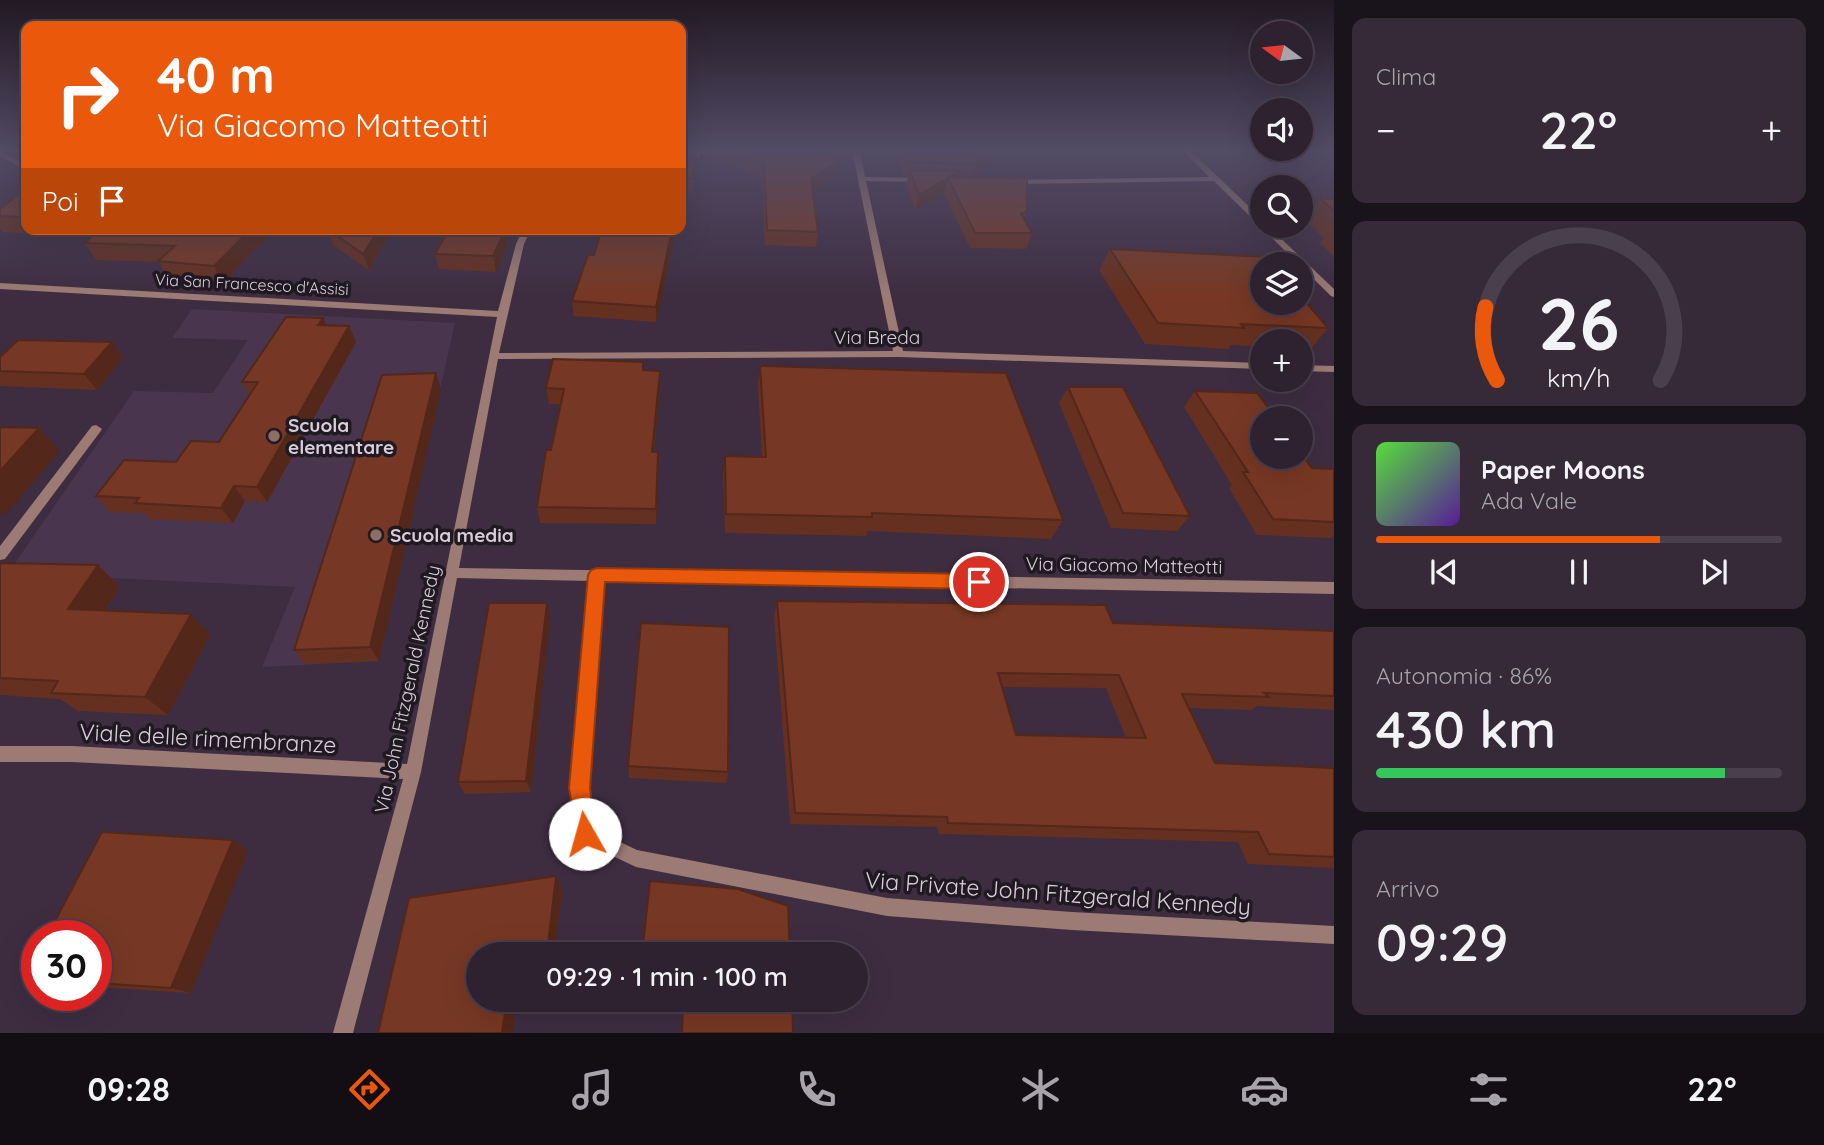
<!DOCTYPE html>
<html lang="it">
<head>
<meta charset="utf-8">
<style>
	body { margin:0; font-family:Quicksand,sans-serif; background:#362a39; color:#f1f3f6; height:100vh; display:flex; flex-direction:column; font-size:26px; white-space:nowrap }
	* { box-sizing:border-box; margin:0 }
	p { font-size:23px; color:#a7a4ab }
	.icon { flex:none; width:38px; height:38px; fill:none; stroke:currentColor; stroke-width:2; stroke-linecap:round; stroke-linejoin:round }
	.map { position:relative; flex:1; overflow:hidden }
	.details { display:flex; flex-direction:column; gap:18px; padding:18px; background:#19131b; width:490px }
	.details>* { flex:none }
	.top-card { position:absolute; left:21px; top:21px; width:665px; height:214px; border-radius:14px; box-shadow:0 7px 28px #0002,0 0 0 2px #493f4d; background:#ea580c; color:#fff; overflow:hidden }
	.needle { width:46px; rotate:285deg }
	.tools { position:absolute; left:1250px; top:21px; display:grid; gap:14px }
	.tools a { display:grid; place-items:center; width:63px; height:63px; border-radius:50%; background:#2e2231; box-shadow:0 7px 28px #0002,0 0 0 2px #493f4d; font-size:35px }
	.speed { position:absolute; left:21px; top:920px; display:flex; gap:14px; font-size:35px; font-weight:700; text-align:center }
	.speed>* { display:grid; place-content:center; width:91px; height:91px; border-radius:50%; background:#2e2231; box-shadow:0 7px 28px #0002,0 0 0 2px #493f4d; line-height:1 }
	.speed .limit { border:10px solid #d22; background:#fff; color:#111 }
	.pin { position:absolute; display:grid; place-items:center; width:60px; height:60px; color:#fff; margin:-30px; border:4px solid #fff; border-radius:50%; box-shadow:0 2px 7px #0007 }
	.me { position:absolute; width:77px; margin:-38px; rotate:353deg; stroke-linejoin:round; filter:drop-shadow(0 0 5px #0008) }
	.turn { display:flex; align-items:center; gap:24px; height:147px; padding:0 21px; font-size:32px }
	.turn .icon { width:91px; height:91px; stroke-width:2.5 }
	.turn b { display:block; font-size:49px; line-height:60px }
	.then { display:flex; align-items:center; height:66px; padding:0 21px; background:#0003; gap:14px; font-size:26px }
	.big { font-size:52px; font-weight:600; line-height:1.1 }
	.details .tile { flex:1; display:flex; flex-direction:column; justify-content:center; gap:10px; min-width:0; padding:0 24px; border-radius:14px; background:#362a39 }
	.details .dial { align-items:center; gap:0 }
	.dial svg { height:182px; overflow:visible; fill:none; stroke:#493f4d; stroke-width:7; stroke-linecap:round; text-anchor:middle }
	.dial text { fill:#f1f3f6; stroke:none }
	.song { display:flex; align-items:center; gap:21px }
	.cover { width:84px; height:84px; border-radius:10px; background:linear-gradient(135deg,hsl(110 70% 55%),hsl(270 70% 35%)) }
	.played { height:7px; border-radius:4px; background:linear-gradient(90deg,#ea580c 70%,#493f4d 70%) }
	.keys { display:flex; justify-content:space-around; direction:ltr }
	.heat { display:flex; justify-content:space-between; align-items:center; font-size:38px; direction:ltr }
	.charge { height:10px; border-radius:5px; background:linear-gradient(90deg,#34c759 86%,#493f4d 0) }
	.trip { position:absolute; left:466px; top:942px; width:402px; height:70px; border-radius:35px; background:#2e2231; box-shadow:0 7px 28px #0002,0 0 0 2px #493f4d; font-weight:600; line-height:70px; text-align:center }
	.menu { display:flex; height:112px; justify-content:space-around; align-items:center; background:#120e14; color:#a7a4ab }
	.menu .icon { width:49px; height:49px }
	.menu .active { color:#ea580c }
	.menu b { font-size:32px; color:#f1f3f6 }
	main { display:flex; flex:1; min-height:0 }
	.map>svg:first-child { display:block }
	.built { fill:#4a354e }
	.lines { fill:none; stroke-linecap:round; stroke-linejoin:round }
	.minor { fill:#9b7b73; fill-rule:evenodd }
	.wall { fill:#65301f; fill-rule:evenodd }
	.shaded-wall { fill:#532719 }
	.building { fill:#763824; stroke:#532719; stroke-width:2; fill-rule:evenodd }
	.route { fill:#ea580c; stroke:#983908; stroke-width:2 }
	.education-dot { fill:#8d6e63; stroke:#201922; stroke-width:2.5 }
	.labels { text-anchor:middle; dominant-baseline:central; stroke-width:7; stroke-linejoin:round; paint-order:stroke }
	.far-street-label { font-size:16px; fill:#d7cdd9; stroke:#201922 }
	.street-label { font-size:19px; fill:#d7cdd9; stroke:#201922 }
	.poi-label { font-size:19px; font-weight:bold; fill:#d7cdd9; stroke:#201922; text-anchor:start }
	.near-street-label { font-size:23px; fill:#d7cdd9; stroke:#201922 }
</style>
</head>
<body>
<main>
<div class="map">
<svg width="1334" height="1033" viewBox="0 0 1334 1033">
	<rect width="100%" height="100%" fill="#3e2d41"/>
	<path class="built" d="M192 309 455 323 379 661 262 667 295 587 8 573 134 391 213 393 248 340 172 338Z"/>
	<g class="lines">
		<path class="minor" d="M695 150H702L699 157 692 155Z
			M852 150H860L865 177 924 178 928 180 924 182 866 181 903 351 1262 363V369L899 357 498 359 459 568 1334 582V594L603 581 588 788 593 829 637 850 887 898 1072 912 1334 926V944L1072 930 887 916 636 867 579 840 577 834 572 788 590 581 457 578 421 772 353 1033H333L403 779 72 762H0V746H72L407 764 497 317 0 289V283L498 311 516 244 523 229H531L524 244 499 353 893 351Z
			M1182 150H1190L1262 219V226H1268L1334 289V297L1331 296 1214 181 1012 184 1008 182 1012 180 1209 177Z
			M0 151 26 165V170L0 156Z
			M1300 365 1334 366V372L1300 371Z
			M96 425 102 429 100 432 5 559 0 560V546L92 426Z"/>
	</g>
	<path class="wall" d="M681 150H695L693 193H683Z
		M702 150H813V151L841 160 838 174 813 191 818 232 816 247 765 245 762 178 702 156Z
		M893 150H992L994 153 989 166 971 177 959 176 958 178 1027 211 1024 218 1032 233 1026 249 970 248 944 193 915 210 906 184 909 175H903Z
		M26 189V229H275L223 283 168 278 159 262 96 260 85 243 91 237 3 232 0 228V209Z
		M1320 198 1334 199V257L1320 243 1324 238 1304 220Z
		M328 229H392L369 270 333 245Z
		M449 229H515L511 237 506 235 507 246 496 272 439 269 435 254Z
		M676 229 656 322 574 316 572 301 594 255Z
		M1110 249 1328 328 1311 349H1300V341H1262V347L1231 345 1228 349 1145 344 1099 270Z
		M323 318 326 325 356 342 267 502 245 501 233 523 149 519 144 513 110 512 96 496 176 462 219 442 250 395 242 382Z
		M112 342 123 358 97 390 0 386V357Z
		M760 366 1063 520 1051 539 868 531 866 536 725 533 723 475 725 456 762 457 758 386Z
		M644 370 660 371V387L654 452H658L656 524 540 523 537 507 560 404H549L546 388Z
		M1068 387 1190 516 1177 531 1111 528 1059 403Z
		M441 389 379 661 305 664 294 650Z
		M1195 391 1312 468 1334 469V535L1331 538 1257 535 1229 488 1232 485 1184 407Z
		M0 563 98 565 120 587 105 611 191 614 210 635 168 715 78 711 60 699 0 695Z
		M777 601 1113 623 1334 631V710L1256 706 1251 710 1188 708 1215 763 1334 768V868L1248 864 1238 842 939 834 937 827 790 824 774 616ZM1002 687 1106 688 1126 738 1016 735Z
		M550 618 531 792 465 794 458 782Z
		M628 766 728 772 726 783 629 778Z
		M248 850 191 993 96 987V936Z
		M556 876 562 888 555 954H478L378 1033Z
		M650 881 790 954H644L643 945Z"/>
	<path class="shaded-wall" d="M994 153 989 166 971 177 975 164Z
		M841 160 838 174 809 194 811 179Z
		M961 171 956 185 949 177Z
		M683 178V193L681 205V191Z
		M948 178 944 193 915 210 919 195Z
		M251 229H275L223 283 214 266Z
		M379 229H392L369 270 363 254Z
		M510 229H515L511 237Z
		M672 229H676L656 322V307Z
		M505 230 507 246 496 272 493 256Z
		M323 318 330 334 318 325Z
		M349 326 356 342 267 502 257 487Z
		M112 342 123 358 97 390 84 374Z
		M660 371V387L652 468V452Z
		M436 373 441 389 379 661 370 647Z
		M39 428 60 451 4 516 0 512V471Z
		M658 452V468L656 524V509Z
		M234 486 245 501 233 523 221 508Z
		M98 565 120 587 92 630 68 609Z
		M547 603 550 618 531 792 526 781Z
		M191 614 210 635 168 715 145 697Z
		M233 840 248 850 191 993 171 988Z
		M556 876 562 888 555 954H548Z
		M507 999H517L512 1033H502Z"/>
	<path class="building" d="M681 150H695L693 179 683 178 681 191Z
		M724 150H813V151L841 160 811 179 818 232 767 230 764 164Z
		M901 150H992L994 153 975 164 906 162Z
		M910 170 961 171 949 177 1027 178V211L1021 214 1032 233H975L948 178 919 195Z
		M26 189V217L0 216V209Z
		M1320 198 1334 199V211Z
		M100 229H251L214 266 158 261 175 246 85 243Z
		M328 229H379L363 254Z
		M449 229H501L505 230 493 256 435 254Z
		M602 229H672L656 307 572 301 588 255H594Z
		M1110 249 1268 257 1274 264H1262V303H1300V295L1328 328 1241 324 1244 328 1158 323Z
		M286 317 323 318 318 325 349 326 257 487 234 486 221 508 135 503 139 498 96 496 124 460 176 462 191 441 219 442 258 382H242Z
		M18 340 112 342 84 374 0 371V357Z
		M553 359 643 362V370L660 371 652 452H658L656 509 537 507 546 450H551L564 389 546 388Z
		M760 366 1006 373 1063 520 872 513V517L726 514 725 456 766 457Z
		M436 373 370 647 294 650 382 375Z
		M1068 387H1123L1190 516 1123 513Z
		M1195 391 1257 393 1276 418H1262V457H1300V452L1312 468 1334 469V522L1273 519 1243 472H1248Z
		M0 427 39 428 0 471Z
		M0 563 98 565 68 609 191 614 145 697 51 693 58 681 0 678Z
		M777 601 1105 605 1113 623 1334 631V696L1264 693 1269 697 1182 694 1215 763 1334 768V857L1269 854 1258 832 948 823 947 817 795 813ZM998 673 1119 675 1146 738 1016 735Z
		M489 603H547L526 781 458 782Z
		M641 623 729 627 728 772 628 766Z
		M102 832 233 840 171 988 96 983V936H47Z
		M556 876 547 953 514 951V954H478V999H507L502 1033H378L409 898Z
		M650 881 738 889 788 906 790 954H685L686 943 643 945Z
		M37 955V979L24 978Z
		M683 999H792L793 1033H682Z"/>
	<linearGradient id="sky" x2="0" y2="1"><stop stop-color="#221924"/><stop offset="0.51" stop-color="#524c65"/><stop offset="1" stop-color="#524c65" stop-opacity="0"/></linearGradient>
	<rect width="1334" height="294" fill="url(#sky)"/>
	<path class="route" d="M597 568 979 574 985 577 988 582 985 587 979 589 605 582 590 788 596 834 593 841 585 845 578 841 569 788 588 575 591 570Z"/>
	<g class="education-dot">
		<circle cx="274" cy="436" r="7"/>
		<circle cx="376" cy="535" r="7"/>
	</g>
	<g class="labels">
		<g class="far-street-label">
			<text transform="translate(252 284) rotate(3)">Via San Francesco d'Assisi</text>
		</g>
		<g class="street-label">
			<text x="877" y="337">Via Breda</text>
			<text transform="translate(1124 565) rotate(1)">Via Giacomo Matteotti</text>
			<text transform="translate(407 689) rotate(-78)">Via John Fitzgerald Kennedy</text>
		</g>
		<g class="poi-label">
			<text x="288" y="425">Scuola<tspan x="288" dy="22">elementare</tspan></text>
			<text x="390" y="535">Scuola media</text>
		</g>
		<g class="near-street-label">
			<text transform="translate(208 738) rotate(3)">Viale delle rimembranze</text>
			<text transform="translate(1058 893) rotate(4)">Via Private John Fitzgerald Kennedy</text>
		</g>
	</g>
</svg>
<div class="tools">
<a><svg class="needle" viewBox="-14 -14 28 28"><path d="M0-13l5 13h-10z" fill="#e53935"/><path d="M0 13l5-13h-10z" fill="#a7a4ab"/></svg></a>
<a><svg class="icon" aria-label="sound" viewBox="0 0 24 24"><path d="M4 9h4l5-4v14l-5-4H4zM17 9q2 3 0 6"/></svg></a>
<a><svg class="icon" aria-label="search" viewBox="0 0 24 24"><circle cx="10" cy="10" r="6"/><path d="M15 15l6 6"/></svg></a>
<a><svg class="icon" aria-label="layers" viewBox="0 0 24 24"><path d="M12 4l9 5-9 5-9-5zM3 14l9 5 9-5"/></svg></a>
<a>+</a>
<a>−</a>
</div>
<div class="speed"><div class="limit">30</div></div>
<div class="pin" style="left:979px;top:582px;background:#d93025"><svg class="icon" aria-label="arrive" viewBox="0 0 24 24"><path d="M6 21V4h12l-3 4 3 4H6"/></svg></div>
<svg class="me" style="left:585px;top:834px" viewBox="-20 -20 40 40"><circle r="19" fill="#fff"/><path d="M0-13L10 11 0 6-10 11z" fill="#ea580c"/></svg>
<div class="trip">09:29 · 1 min · 100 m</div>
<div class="top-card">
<div class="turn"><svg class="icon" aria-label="right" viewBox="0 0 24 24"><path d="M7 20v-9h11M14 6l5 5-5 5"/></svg><div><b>40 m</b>Via Giacomo Matteotti</div></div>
<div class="then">Poi<svg class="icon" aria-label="arrive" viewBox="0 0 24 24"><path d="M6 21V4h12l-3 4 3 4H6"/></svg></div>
</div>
</div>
<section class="details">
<div class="tile"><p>Clima</p>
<div class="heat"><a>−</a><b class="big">22°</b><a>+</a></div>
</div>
<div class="tile dial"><svg viewBox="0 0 100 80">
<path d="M14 69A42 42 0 1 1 86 69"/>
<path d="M14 69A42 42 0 0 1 9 37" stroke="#ea580c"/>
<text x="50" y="56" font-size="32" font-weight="700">26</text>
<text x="50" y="72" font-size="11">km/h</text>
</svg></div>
<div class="tile">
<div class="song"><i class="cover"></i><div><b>Paper Moons</b><p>Ada Vale</p></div></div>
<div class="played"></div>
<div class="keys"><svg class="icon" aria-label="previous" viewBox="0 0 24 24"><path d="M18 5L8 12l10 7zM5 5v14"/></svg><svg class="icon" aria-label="pause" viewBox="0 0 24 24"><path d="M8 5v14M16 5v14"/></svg><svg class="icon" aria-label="next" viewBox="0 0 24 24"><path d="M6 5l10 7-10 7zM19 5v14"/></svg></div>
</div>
<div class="tile"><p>Autonomia · 86%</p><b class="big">430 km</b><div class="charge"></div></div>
<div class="tile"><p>Arrivo</p><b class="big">09:29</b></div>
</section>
</main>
<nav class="menu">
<b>09:28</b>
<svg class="icon active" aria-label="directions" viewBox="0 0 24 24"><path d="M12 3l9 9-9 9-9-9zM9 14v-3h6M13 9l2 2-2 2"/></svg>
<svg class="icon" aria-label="music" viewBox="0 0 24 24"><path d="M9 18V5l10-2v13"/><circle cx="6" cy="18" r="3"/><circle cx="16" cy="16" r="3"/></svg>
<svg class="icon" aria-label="phone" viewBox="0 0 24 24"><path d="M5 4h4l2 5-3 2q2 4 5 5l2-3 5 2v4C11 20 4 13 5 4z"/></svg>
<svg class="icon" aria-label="climate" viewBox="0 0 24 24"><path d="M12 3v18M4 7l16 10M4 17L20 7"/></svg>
<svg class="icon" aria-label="car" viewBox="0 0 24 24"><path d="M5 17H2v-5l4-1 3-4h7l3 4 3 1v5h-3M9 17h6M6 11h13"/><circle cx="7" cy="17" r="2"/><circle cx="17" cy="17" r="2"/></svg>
<svg class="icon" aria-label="filters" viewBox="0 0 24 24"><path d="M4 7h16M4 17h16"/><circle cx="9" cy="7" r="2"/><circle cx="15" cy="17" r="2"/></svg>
<b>22°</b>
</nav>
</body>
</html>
